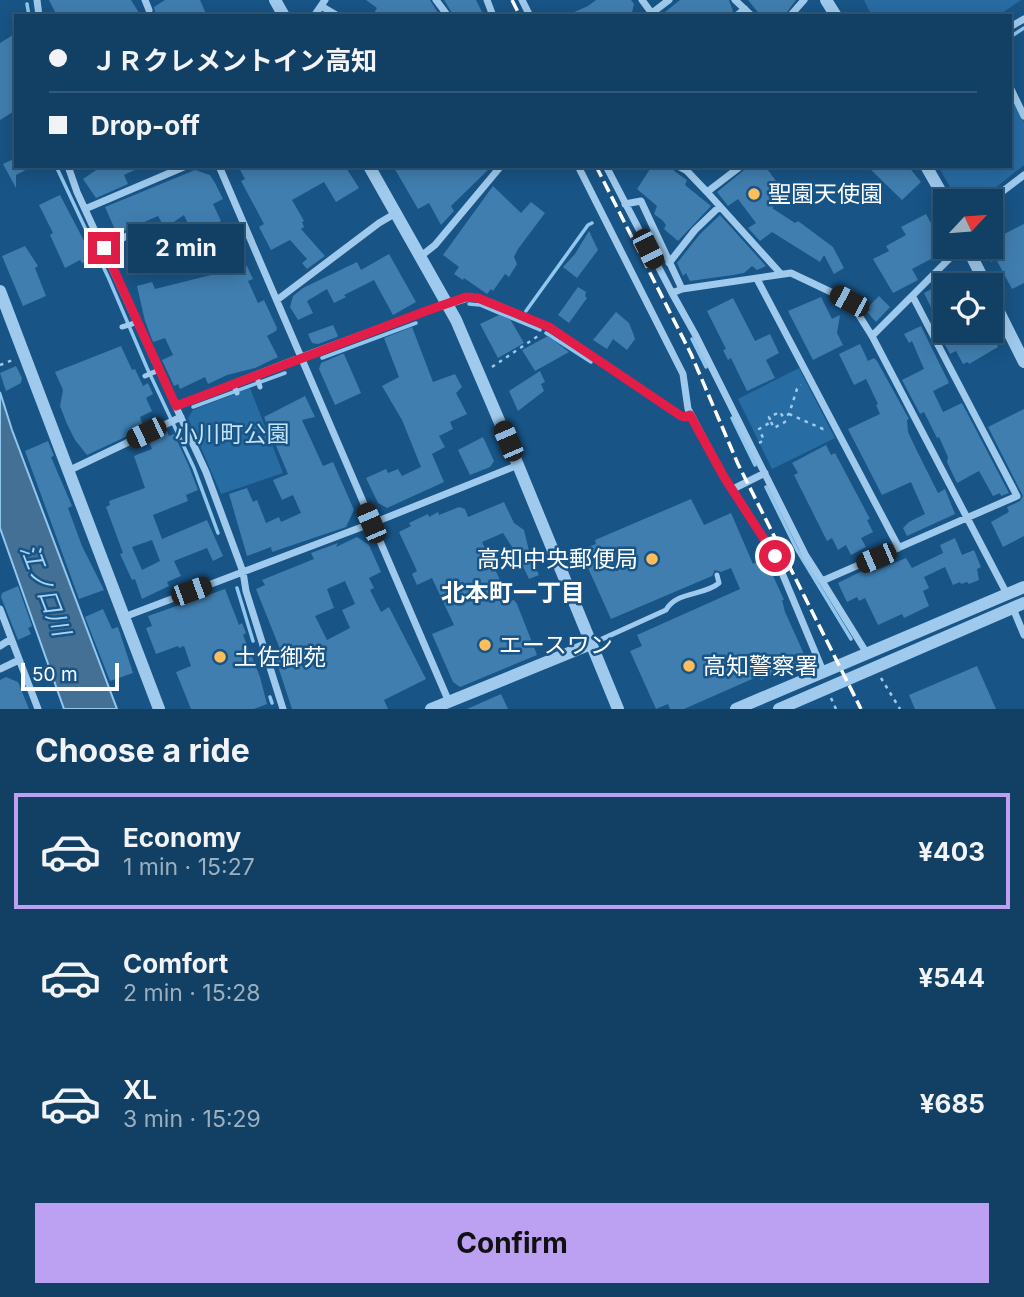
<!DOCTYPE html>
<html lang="en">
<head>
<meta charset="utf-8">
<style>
	body { margin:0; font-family:Inter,"Noto Sans JP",sans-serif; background:#1f4a6d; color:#f1f3f6; height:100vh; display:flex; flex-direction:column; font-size:26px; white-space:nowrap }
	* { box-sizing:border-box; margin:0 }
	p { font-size:23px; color:#9cafbf }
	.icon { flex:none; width:38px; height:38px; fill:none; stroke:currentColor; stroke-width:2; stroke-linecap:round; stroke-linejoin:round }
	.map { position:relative; height:709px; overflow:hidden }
	.drawer { display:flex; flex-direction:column; background:#123f64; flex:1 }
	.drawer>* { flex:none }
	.hud { position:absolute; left:14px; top:14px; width:998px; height:154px; border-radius:0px; box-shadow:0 4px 18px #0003,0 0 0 2px #315878; display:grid; align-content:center; height:154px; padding:0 35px; background:#123f64 }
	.needle { width:46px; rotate:64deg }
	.tools { position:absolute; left:933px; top:189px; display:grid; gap:14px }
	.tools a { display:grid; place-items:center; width:70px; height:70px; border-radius:0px; background:#123f64; box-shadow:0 4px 18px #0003,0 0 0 2px #315878; font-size:35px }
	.scale { position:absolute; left:21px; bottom:18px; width:98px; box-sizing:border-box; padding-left:7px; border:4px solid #fff; border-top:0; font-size:19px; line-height:24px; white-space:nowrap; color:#fff; -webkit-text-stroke:5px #185486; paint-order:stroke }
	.end { position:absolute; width:32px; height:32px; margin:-16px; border:9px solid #e11d48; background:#fff; box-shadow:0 0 0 4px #fff }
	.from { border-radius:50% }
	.bubble { position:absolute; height:49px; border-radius:0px; background:#123f64; box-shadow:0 4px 18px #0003,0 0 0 2px #315878; font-size:23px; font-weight:700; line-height:49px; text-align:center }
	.car { position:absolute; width:21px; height:42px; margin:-21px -10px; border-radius:9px; box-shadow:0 0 5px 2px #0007; background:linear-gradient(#222 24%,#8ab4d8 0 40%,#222 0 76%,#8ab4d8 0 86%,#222 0) }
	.hud b { display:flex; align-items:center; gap:24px; height:66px; font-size:26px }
	.hud b+b { border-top:2px solid #315878 }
	.hud i { width:18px; height:18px; background:#f1f3f6 }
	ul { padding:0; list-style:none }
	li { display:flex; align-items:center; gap:21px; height:116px; margin:0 14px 10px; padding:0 21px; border:4px solid transparent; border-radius:0px }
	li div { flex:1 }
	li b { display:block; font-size:26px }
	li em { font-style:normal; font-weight:700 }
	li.selected { border-color:#bca0f2 }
	li>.icon { width:63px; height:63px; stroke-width:1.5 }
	h2 { padding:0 35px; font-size:32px; line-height:84px }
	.button { display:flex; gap:14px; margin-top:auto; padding:14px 35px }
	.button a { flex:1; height:80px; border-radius:0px; background:#bca0f2; color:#111; font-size:28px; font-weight:700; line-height:80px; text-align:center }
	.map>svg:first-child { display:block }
</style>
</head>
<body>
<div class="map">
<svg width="1024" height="709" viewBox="0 0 1024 709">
	<rect width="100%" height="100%" fill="#185486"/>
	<path fill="#286ca4" d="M864,0h157l-23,16h-126z
		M1010,94l14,28v43l-45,36h-21l-20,-35h72z
		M799,368l36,70 -63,31 -34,-70z
		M250,388l33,85 -62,21 -33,-76 5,-8z"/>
	<path fill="#447095" stroke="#91c7ef" stroke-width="2" d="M0,392l12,38 105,279h-53l-64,-181z"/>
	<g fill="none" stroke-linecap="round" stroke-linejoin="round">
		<path stroke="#91c7ef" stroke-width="3.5" d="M27,4l2,12
			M1010,37l14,-9
			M56,166l53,113 38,89 47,100 24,65
			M469,304l11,1 60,25
			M526,311l62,-86 4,-2
			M546,333l45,29
			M692,339l14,28
			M322,358l94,-35
			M193,407l92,-34
			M732,418l23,47
			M766,487l31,63 54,89
			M237,588l16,53
			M270,697l2,6"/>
	</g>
	<path fill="#407eb0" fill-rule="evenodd" d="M49,0h82l10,16h-84z
		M165,0h35l7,16h-56l4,-4 -1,-5z
		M366,0h64l10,16h-68l5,-8z
		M444,0h32l8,16h-30z
		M596,0h35l3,4 -3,12h-66l23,-10z
		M680,0h49l4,11 -5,5h-68z
		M748,0h48l-12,16h-23z
		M16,33v77l-16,10v-77z
		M16,158v8h17l-17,9v13l-13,-24z
		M102,166h41l-19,9 4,9 -32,14 -13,-19z
		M238,166h107l14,22 -23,14 -12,-20 -32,18 12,21 -2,1 2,5 -3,2 24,27 -18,13 -5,-6 5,-4 -17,-19 -19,10 -12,-23 5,-3 -23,-43 4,-2z
		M393,166h99l-41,40 3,5 -13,14 -12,-22 -11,6z
		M652,166h20l2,5 13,9 -2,5 26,21 -33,35 -14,-12 2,-4 -4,-5 -8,-6 3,-8 -20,-17z
		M749,166h16l11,15 -6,6 10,15 -8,6 23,15 3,-2 35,26 11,21 -10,6 -10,-19 -4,7 -48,-30 -12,9 -12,-13 8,-5 -18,-24 -10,7 -11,-14z
		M867,166h41l13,16 -19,18z
		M195,170l15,5 5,8 8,16 -10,5 8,17 -4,2 12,24 10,-5 4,9 -3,2 1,3 -33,2 4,-2 -8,3 -20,-44 -19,13 -7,-12 -41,18 -12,-27z
		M493,186l28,27 10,-11 14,11 -27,36 -4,8 3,7 -8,13 -4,-3 -12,17 -2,-2 -4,5 -23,-16 -1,2 -9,-6 5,-7 -16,-12z
		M60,195l33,63 -11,5 -2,-3 -15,8 -15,-33 3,-2 -14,-28z
		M926,214l20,37 -34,18 6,11 -25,13 -20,-34 16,-8 -3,-5 20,-11 -5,-8z
		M720,215l46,51 -9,4 -5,-4 -8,7 -11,2 -43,6 -4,-8 -3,3 -6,-13 23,-29z
		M1024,224v59l-12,6 -16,-30 -5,3 -8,-15h7v-6z
		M589,231l9,19 -21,28 -14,-11 12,-13z
		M25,246l13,20 -3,2 11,28 -23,10 -21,-50z
		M389,254l27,48 -23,13 -19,-35 -30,15 2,2 -12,6 -7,-14 -20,12 6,12 -15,7 -8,-13 3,-11 10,-8 54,-26 4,8z
		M247,266l6,13 -5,2 10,22 6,-3 13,28 -1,3 -9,5 11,21 -23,11 -28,7 -19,9 -3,-7 -25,12 -2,-5 -4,2 -12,-26 11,-5 -8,-17 -12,4 -8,-21 -8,-35 15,-4 3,7z
		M939,285l3,6 3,-2v42h45l8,16 -29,17 -1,-2 -5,2 -7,-13 -6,3 -18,-33 4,-3 -12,-25z
		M578,287l8,5 -1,4 2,2 -18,25 -11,-8z
		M879,296l11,11 -14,15 -9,-10 3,-2 -2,-3z
		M821,297l11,22 8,-4 -3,18 6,12 -30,15 -25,-49z
		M733,298l22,43 15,-7 9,19 -13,7 9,18 -28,13 -16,-33 -3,2 -5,-10 3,-1 -19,-38z
		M616,312l13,11 4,10 2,6 -8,11 -14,-11 -6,10 -14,-9z
		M499,315l11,4 14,24 -26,15 -18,-34z
		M333,325l5,11 -1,1 -19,7 -6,-1 -4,-9z
		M921,326l28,57 -16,8 10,21 19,-9 47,90 -8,3 -1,-3 -7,3 -14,-25 -22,12 -10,-21 1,-5 -9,-20 -2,1 -13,-26 -4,2 -18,-34 22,-11 -12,-28 -3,2 -5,-9z
		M412,327l21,55 22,-8 7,13 -6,6 11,21 -17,8 3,7 -14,7 6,11 -13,7 12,28 -57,26 -9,-5 -12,-25 20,-9 2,4 10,-4 4,7 19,-9 -19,-47 -20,-34 17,-9 -15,-39z
		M548,336l21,16 -34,19 -13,-21z
		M860,344l8,17 6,-3 3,3 32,58 -2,1 1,12 9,19 21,42 7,-4 10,25 -48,22 -4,-8 6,-6 16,-8 -14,-32 -29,13 -34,-66 32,-15 -4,-9 2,-1 -12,-25 -12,6 -15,-31z
		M121,346l11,24 3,-1 8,17 5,-3 5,11 -7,4 6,13 -12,6 3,8 14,-3 -70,33 -12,-15 -8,-16 -7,-18 3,-16 -8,-18z
		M342,354h2l17,39 -26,12 -16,-36 2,-6z
		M16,366l6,12 -1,5 -15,8 -6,-18z
		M540,371l5,11 -4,2 3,7 -26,20 -9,-20z
		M305,396l10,21 -13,3 21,46 10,-4 21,48 -8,17 -74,25 -1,-5 -24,9 -18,-62 18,-6 6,14 4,-2 9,23 13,-6 2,5 20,-9 -8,-18 -11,5 -9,-20 15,-6 -24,-57z
		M1024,409v127l-21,11 -12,-25 18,-10 -2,-5 13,-6 3,-5 -35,-69z
		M167,431l2,5 5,-2 14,30 10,26 -12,5 2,6 -35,14 9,24 45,-19 16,36 -10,5 -6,-13 -33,13 7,15 -14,6 2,4 -27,13 -7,-20 -3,1 -12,-26 3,-1 -17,-46 4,-2 -1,-4 36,-13 -11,-32 18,-7 -4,-9zM152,540l8,21 -18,9 -10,-23z
		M483,437l11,24 -4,6 -20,8 -12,-25z
		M48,441l6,15 -3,1 21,49 -4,2 14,38 22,44 -25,9 -54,-148z
		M826,445l5,10 4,-2 35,66 -3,1 6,12 -12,6 5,9 -15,8 -5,-10 -8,5 -6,-12 -5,3 -33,-66 4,-2 -6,-10z
		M691,499l13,26 27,-12 22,51 12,-6 19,42h-2l3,12 19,42 -5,3 3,5 -41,18 -2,-4 -75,33h-14l-2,-5 -12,5 -26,-58 12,-5 -5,-11 103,-46 -9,-21 -10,4 -6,-2 -3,6 -101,43 -31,-69 16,-6 -1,-4z
		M504,502l10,21 10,7 6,25 9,20 -10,4 -11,-23 -15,-23 -21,9 28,59 4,-1 3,4 20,51 -77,32 -7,-5 -21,-48 22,-9 -22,-47 -15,7 -5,-11 5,-3 -18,-39 12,-6 -2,-3 19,-9 1,3 9,-5 1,3 20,-8 6,2 3,8z
		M357,537l12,8 12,27 -12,6 5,10 -4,2 11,22 8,-5 37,72 -42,21 4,9h-96l-19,-58 7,-2 -24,-60 9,-4 -3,-5 52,-21 -3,-6 27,-10 -2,4zM345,581l10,23 -13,6 8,18 -23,12 -12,-24 19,-8 -7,-19z
		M955,538l7,17 12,-5 7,17 -4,2 2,11 -10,4 -2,-2 -6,2 -1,-2 -7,3 -8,-18 -21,10 5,11 -6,3 6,15 -25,12 -2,-4 -24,11 -13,-27 -6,3 -2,-4 -10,5 -9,-19 32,-16 3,5 33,-14 6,10 31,-15 -3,-8z
		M18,586l14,40 -4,2 3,6 -13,6 -17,-43 1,-4z
		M225,589l14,36 3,-2 4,10 -3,2 17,42 7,27 -13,5h-63l-15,-37 15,-6 -7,-20 -5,2 -1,-2 -22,8 -10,-26 6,-2 -4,-10z
		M103,609l9,20 6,-2 15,46 -23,8 -25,-64z
		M977,666l19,43h-81l-6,-14z
		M6,677l12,5 11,27h-29v-29z
		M501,694l7,15h-41z"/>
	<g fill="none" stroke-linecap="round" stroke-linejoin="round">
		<path stroke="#9fcaed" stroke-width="2.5" stroke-dasharray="3.5 5" stroke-linecap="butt" d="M0,365l13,-5
			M492,367l49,-33
			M789,414l34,15 3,-1
			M771,422l3,6 11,-6 -2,-5
			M759,443l5,-3 -5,-11 12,-7 -2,-5 11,-5 3,5 6,-3 8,-25 4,-4
			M881,678l19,31
			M831,698l5,11"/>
		<path stroke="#9fcaed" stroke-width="5" d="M122,327l16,-5
			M256,374l4,13
			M145,376l14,-6
			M233,383l4,10
			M591,644l75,-34c11,-19 38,-14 53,-27l-2,-8"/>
		<path stroke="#9fcaed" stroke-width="7" d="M37,0l2,16
			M145,0l4,10
			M436,0l12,16
			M487,0l6,16
			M522,0l8,16
			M642,0l11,15
			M735,0l17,16
			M321,6l17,10
			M314,16l11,-16
			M648,16l21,-16
			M736,16l9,-7
			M790,16l14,-16
			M1010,27l14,-8
			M1010,87l14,29
			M68,166l9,26 129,280 37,100 3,19 37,118
			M219,166l230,536
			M578,166l105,208 5,35 36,68 51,79 48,115
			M606,166l66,127 24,43 110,220 16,25
			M678,166l9,5 20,21
			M741,166l-34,26 74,82
			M990,201l34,-26
			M625,204l16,-3 41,88
			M85,209l101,-43
			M104,248l40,-21 6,10
			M421,256l14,-11 66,-79
			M669,263l26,-33 24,-23
			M757,279l142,269
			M672,293l10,-4 109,-16 59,28 22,35 136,260
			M277,300l102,-77 17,-10
			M872,336l89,-89
			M176,406l136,-53 114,-42 46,-14 20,6 57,24 132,89 4,1 5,-2
			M70,470l111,-53
			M733,489l32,-16
			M1012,606l12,29
			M0,609l38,100
			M124,617l259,-98 135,-54
			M0,646l11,-7
			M866,652l-44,-71 195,-85 -104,-199
			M0,669l19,-9"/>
		<path stroke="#9fcaed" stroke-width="12" d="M275,0l9,16
			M826,0l10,16
			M369,166l87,154 62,145 100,244
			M926,166l20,35
			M967,247l19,38
			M0,291l159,418
			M990,294l34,68
			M431,709l160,-65
			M736,709l288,-122
			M779,709l245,-106"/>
		<path stroke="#fff" stroke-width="3.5" stroke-dasharray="12 5" stroke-linecap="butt" d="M512,0l8,16
			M596,166l95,188 47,110 123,245"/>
	</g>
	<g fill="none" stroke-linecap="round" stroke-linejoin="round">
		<path stroke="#e11d48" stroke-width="9" d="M104,248l72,158 250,-95 40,-14 12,1 71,29 132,89 4,1 5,-2 34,62 51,79"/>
	</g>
	<g fill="#ffbe5a" stroke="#185486" stroke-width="2.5">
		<circle cx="754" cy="194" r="7"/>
		<circle cx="652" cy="559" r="7"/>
		<circle cx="485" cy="645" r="7"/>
		<circle cx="220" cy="657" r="7"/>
		<circle cx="689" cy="666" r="7"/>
	</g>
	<g text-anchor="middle" stroke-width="5" stroke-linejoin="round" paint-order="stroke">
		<g font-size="23" fill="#fff" stroke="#185486" text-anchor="start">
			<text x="768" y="202">聖園天使園</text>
			<text x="638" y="567" text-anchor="end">高知中央郵便局</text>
			<text x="499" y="653">エースワン</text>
			<text x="234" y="665">土佐御苑</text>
			<text x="703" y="674">高知警察署</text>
		</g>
		<g font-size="23" fill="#c4e2f9" stroke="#185486">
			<text x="232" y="442">小川町公園</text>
		</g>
		<g font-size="24" font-style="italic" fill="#aad4f4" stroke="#185486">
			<text transform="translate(45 590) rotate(69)" y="8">江ノ口川</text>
		</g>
		<g font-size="24" font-weight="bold" fill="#fff" stroke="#185486">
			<text x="513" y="601">北本町一丁目</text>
		</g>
	</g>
</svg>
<div class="tools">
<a><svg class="needle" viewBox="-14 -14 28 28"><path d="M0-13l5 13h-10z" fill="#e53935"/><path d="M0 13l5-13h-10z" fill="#9cafbf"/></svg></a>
<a><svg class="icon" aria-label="locate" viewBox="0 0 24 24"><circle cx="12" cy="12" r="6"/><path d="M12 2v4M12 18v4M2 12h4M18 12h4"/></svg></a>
</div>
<div class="scale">50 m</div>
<i class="end from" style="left:775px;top:556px"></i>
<i class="end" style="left:104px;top:248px"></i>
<div class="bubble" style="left:128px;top:224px;width:116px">2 min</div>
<i class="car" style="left:648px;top:249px;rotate:153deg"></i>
<i class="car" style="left:849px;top:301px;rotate:298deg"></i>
<i class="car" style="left:146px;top:433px;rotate:244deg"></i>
<i class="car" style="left:508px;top:441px;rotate:337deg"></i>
<i class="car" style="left:371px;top:523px;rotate:337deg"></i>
<i class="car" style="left:876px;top:558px;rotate:247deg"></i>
<i class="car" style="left:191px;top:591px;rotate:70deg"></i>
<div class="hud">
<b><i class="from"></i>ＪＲクレメントイン高知</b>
<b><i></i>Drop-off</b>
</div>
</div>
<section class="drawer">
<h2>Choose a ride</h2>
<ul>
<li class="selected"><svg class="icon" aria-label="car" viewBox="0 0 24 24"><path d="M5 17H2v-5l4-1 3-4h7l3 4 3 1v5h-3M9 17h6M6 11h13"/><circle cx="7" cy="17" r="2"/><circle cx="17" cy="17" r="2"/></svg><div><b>Economy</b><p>1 min · 15:27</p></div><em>¥403</em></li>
<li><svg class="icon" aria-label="car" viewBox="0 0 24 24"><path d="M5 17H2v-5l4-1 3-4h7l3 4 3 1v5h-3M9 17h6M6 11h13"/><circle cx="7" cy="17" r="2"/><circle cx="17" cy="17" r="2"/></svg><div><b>Comfort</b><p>2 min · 15:28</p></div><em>¥544</em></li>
<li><svg class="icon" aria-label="car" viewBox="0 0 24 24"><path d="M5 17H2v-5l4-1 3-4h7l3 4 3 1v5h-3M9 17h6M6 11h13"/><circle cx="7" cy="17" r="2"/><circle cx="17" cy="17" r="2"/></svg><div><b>XL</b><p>3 min · 15:29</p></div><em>¥685</em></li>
</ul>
<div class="button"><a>Confirm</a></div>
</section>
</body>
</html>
